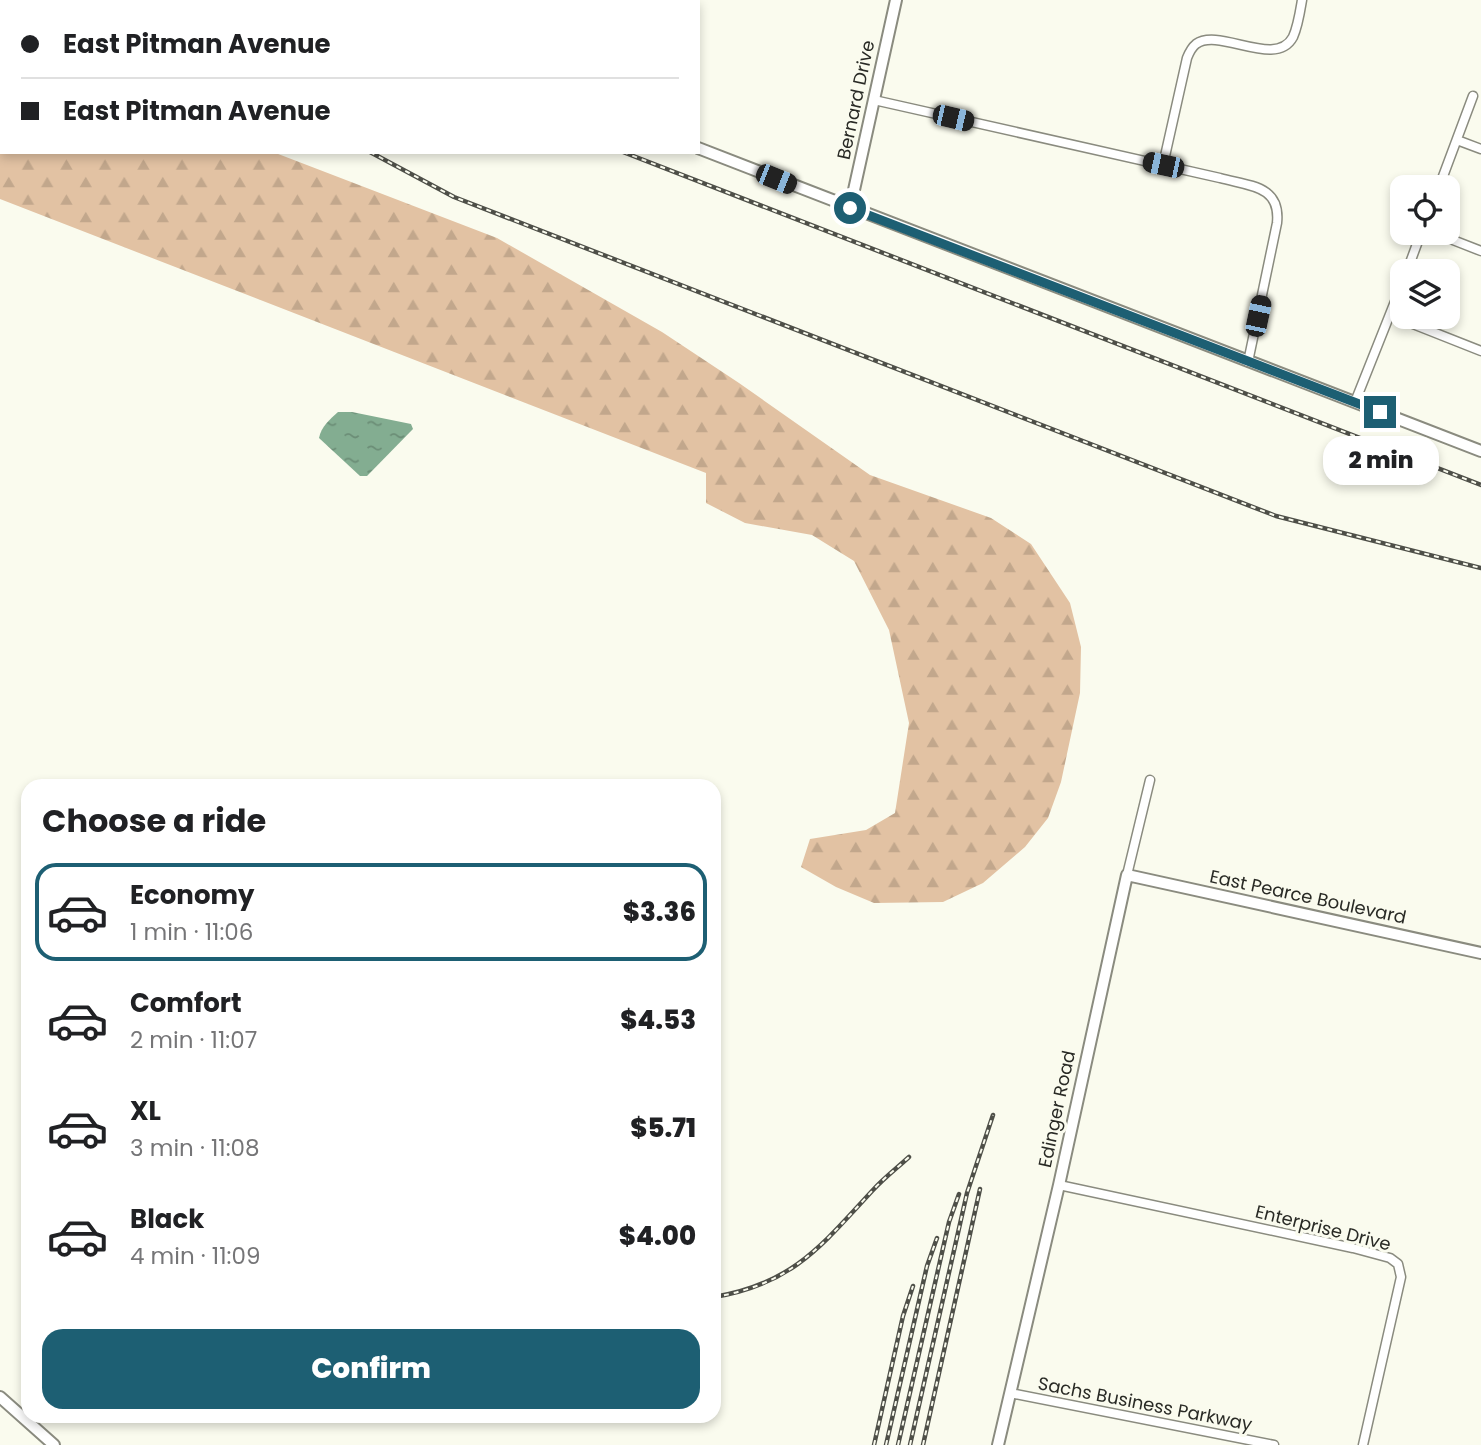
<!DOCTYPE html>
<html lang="en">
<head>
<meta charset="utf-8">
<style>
	body { margin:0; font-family:Poppins,sans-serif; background:#f2f2f2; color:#202124; height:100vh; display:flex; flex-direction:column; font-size:26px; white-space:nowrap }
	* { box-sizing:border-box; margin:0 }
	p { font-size:23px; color:#757577 }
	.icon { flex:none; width:38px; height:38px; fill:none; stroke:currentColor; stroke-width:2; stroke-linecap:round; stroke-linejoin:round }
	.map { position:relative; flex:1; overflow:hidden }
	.details { position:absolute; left:21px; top:779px; width:700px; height:644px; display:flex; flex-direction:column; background:#fff; border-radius:21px; box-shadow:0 4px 10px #0003 }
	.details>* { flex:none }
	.top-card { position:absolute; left:0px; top:0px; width:700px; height:154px; box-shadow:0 4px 10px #0003; display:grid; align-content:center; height:154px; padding:0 21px; background:#fff }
	.tools { position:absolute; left:1390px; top:175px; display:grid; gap:14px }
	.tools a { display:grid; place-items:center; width:70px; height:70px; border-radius:14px; background:#fff; box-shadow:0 4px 10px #0003; font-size:35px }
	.end { position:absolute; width:32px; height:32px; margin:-16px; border:9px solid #1d5f73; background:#fff; box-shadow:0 0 0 4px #fff }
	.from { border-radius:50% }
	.bubble { position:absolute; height:49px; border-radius:21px; background:#fff; box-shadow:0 4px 10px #0003; font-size:23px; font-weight:800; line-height:49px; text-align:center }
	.car { position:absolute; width:21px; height:42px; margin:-21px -10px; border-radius:9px; box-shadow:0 0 5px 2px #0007; background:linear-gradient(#222 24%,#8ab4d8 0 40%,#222 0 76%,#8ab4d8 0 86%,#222 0) }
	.top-card b { display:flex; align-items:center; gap:24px; height:66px; font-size:26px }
	.top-card b+b { border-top:2px solid #e0e0e0 }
	.top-card i { width:18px; height:18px; background:#202124 }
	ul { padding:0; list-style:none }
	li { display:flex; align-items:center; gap:21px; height:98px; margin:0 14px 10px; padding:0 7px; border:4px solid transparent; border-radius:21px }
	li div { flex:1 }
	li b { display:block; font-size:26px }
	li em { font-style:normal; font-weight:800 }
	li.selected { border-color:#1d5f73 }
	li>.icon { width:63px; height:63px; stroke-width:1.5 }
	h2 { padding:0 21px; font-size:32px; line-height:84px }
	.cta { display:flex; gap:14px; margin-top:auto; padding:14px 21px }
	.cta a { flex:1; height:80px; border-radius:21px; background:#1d5f73; color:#fff; font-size:28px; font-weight:800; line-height:80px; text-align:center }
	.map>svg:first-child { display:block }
</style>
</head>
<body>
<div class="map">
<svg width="1481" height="1445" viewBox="0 0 1481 1445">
	<defs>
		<pattern id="forest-firs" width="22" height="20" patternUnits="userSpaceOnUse" patternTransform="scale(1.75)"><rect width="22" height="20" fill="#e2c2a3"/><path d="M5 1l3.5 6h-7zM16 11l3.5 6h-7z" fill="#c2a78c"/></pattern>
		<pattern id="water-ripples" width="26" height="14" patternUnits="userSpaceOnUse" patternTransform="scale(1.75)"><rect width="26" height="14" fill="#83ad91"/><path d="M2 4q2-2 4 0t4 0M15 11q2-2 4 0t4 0" fill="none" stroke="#6b8d76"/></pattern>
	</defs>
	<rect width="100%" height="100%" fill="#fafbee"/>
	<path fill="url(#forest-firs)" d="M0,62h2v90h271l224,86 165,94 77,51 131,92 121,43 40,26 39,59 11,44 -1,46 -19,89 -13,36 -23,29 -42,36 -40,19 -69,1 -38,-16 -35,-20 9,-28 56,-9 29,-17 14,-90 -20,-93 -35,-69 -42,-26 -67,-12 -39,-20v-30l-706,-274z"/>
	<path fill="url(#water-ripples)" d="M338,412h14l59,12 2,5 -46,47h-7l-41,-38c2,-11 11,-19 19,-26z"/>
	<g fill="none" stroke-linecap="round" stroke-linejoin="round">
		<path stroke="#83ad91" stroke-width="2" d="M555,0l4,2"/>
		<g stroke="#8a8b7f" stroke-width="11">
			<path id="street" d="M874,100l346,78c29,8 61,7 57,45l-29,139
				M1457,140l24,9
				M1163,165l24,-107c2,-5 4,-10 9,-14 23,-17 80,25 97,-7 5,-11 7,-25 9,-37
				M1439,187l34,-91
				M1435,233l46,18
				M1407,271l14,-38
				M1390,315l91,36
				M1355,402l47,-118
				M1127,875l23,-95
				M1059,1185l294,63 37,10 8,6 3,13 -38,168
				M1010,1393l264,52"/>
		</g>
		<g stroke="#8a8b7f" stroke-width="14">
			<path id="secondary" d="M316,0l5,2
				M698,148l783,303
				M850,208l46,-208
				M0,1397l54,48
				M998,1445l61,-260 68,-310 354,78"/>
		</g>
		<use href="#street" stroke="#fff" stroke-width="8"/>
		<use href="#secondary" stroke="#fff" stroke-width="10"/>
		<g stroke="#4e4f48" stroke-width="4.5">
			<path id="rail" d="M19,0l5,2
				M230,0l4,2
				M370,152l84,45 822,319 205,52
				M623,152l858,333
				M714,1297c79,-13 108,-52 159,-107 11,-12 24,-22 36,-33
				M874,1445l29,-129 10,-30
				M886,1445l41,-179 10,-28
				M898,1445l51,-223 10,-28
				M910,1445l57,-252 26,-78
				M923,1445l57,-256"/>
		</g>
		<use href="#rail" stroke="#fafbee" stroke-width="2" stroke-dasharray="5" stroke-linecap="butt"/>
	</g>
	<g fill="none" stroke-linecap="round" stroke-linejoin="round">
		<path stroke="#1d5f73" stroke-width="9" d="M850,208l530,204"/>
	</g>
	<g text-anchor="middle" stroke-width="6" stroke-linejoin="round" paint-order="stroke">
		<g font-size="18" fill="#292a25" stroke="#fafbee">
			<text transform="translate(856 100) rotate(-78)" y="6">Bernard Drive</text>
			<text transform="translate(1308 897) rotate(12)" y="6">East Pearce Boulevard</text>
			<text transform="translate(1057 1109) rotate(-78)" y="6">Edinger Road</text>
			<text transform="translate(1323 1228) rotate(14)" y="6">Enterprise Drive</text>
			<text transform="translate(1145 1404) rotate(11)" y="6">Sachs Business Parkway</text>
		</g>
	</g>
</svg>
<div class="tools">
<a><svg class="icon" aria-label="locate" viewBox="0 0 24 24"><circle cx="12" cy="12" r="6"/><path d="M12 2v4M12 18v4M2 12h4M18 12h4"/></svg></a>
<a><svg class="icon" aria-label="layers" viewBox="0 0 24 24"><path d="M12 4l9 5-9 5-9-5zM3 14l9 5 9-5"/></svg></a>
</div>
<i class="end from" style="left:850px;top:208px"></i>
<i class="end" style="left:1380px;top:412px"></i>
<div class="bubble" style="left:1323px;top:436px;width:116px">2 min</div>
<i class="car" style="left:953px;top:118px;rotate:103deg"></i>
<i class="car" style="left:1163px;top:165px;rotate:282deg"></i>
<i class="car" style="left:776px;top:179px;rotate:112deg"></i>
<i class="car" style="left:1258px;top:316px;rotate:12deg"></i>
<div class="top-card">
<b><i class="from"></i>East Pitman Avenue</b>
<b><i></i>East Pitman Avenue</b>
</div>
<section class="details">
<h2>Choose a ride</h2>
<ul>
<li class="selected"><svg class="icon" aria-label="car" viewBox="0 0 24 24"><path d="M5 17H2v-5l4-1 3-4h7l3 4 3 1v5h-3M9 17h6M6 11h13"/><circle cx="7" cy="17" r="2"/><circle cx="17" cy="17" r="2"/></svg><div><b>Economy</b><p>1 min · 11:06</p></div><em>$3.36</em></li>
<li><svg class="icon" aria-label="car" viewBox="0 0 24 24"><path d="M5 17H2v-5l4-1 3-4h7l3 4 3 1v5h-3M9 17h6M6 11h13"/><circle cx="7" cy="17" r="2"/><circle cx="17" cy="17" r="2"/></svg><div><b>Comfort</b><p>2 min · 11:07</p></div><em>$4.53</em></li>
<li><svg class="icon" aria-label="car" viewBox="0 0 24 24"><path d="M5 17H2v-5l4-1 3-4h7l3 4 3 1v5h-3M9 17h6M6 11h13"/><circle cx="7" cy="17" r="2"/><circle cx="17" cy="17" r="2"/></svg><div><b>XL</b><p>3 min · 11:08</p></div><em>$5.71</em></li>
<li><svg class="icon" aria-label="car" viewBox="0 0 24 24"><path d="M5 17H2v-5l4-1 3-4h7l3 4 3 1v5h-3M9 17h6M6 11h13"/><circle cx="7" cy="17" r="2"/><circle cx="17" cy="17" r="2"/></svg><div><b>Black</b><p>4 min · 11:09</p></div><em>$4.00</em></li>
</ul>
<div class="cta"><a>Confirm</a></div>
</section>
</div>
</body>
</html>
